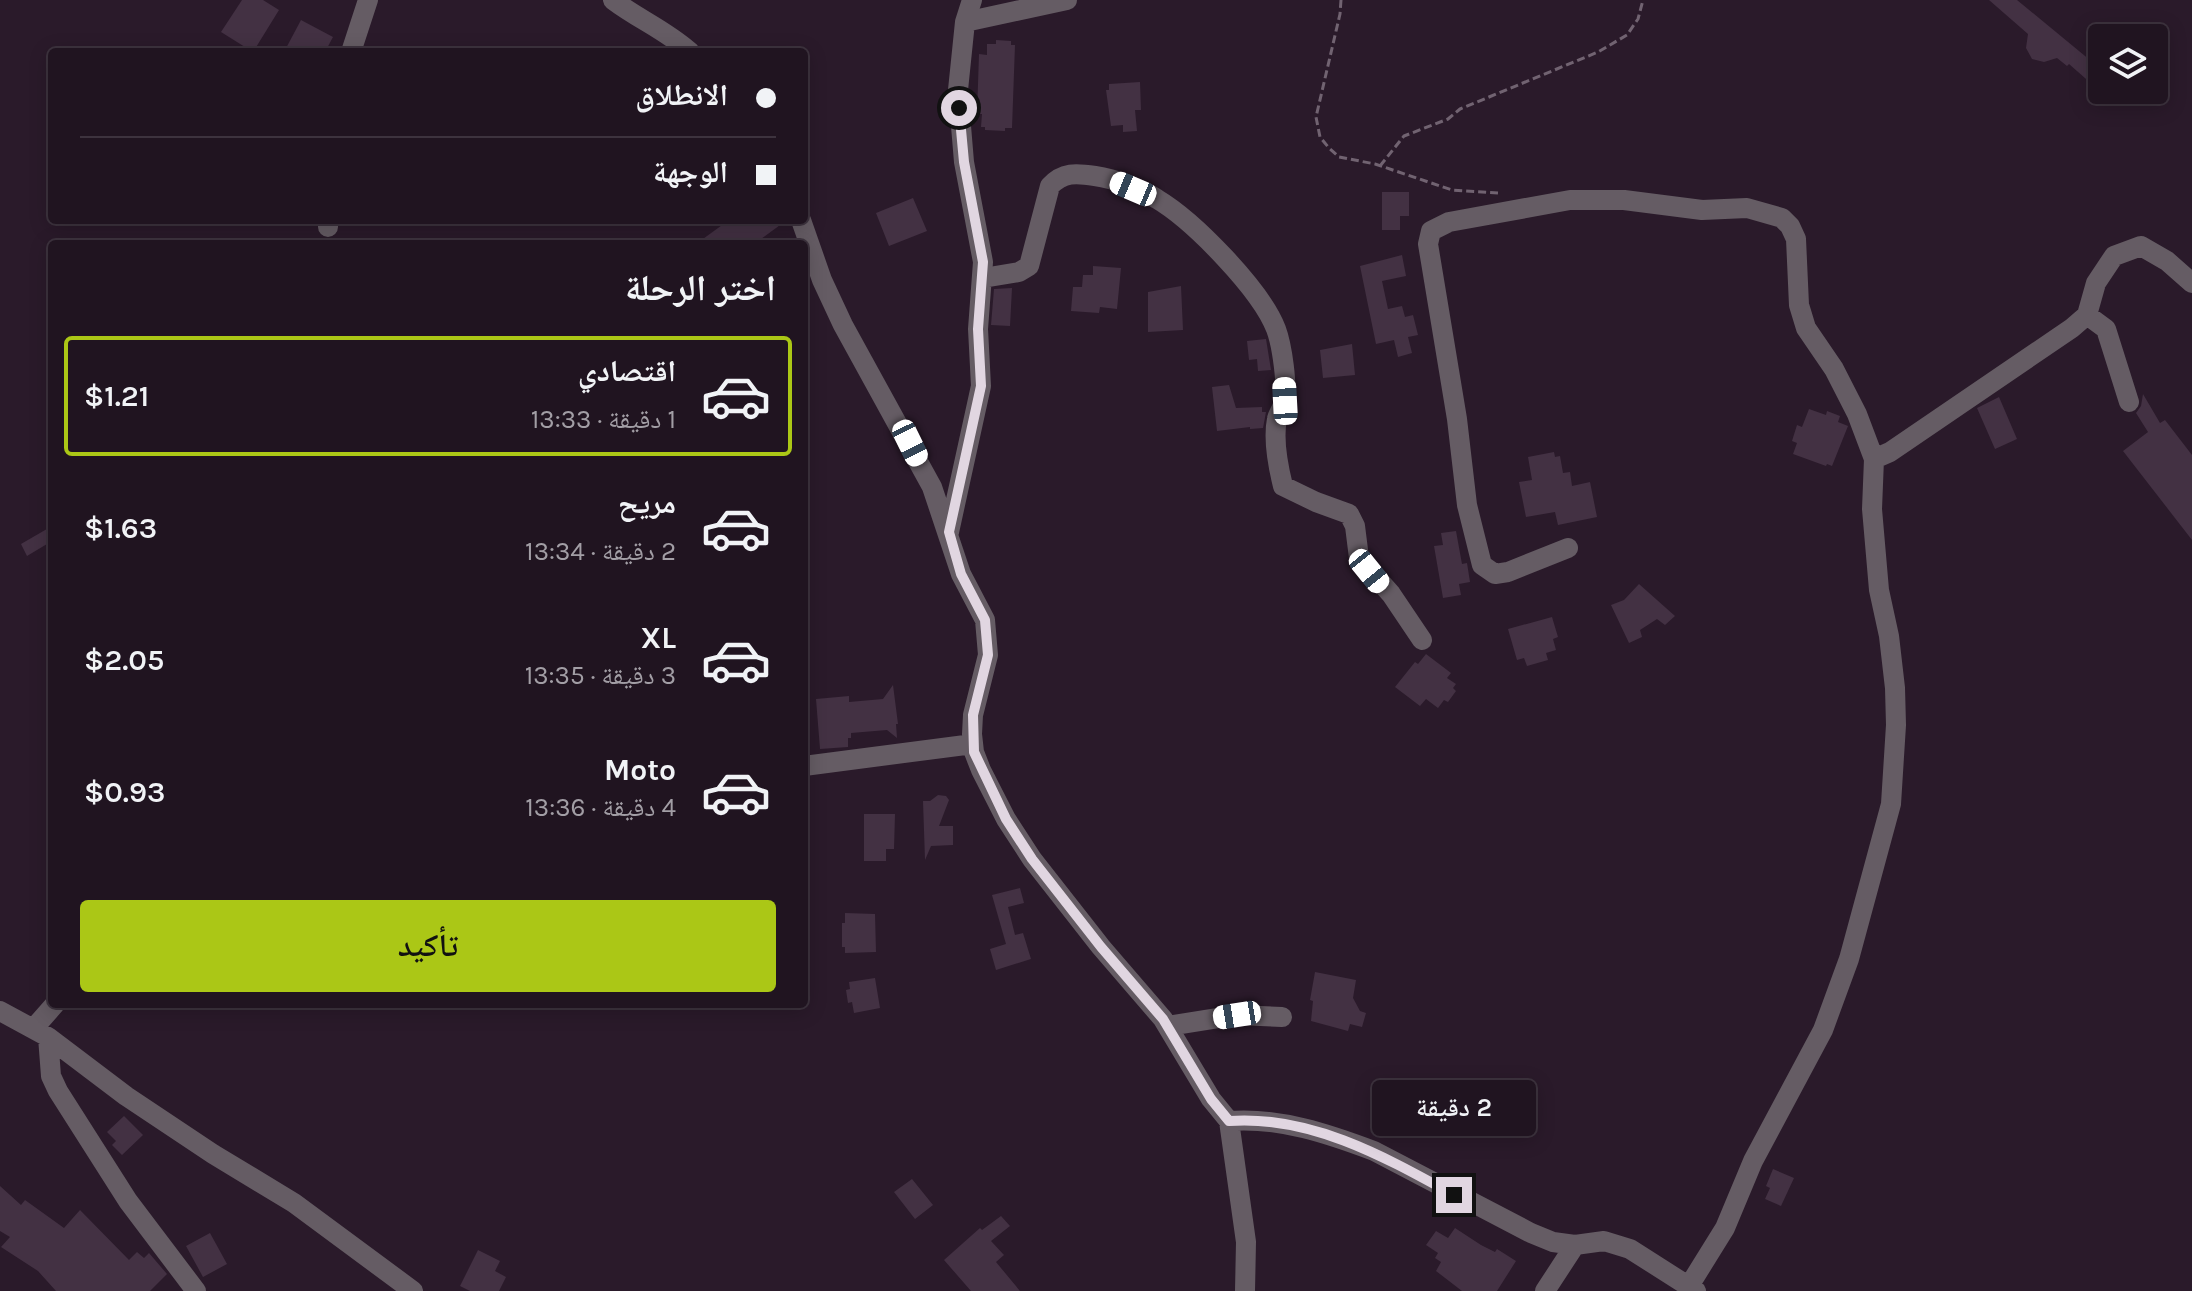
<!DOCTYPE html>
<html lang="ar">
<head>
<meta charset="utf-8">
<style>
	body { margin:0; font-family:Karla,"Noto Naskh Arabic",sans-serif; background:#281d29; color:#f1f3f6; direction:rtl; height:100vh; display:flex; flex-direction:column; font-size:30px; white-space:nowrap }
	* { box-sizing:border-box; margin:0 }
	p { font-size:26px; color:#a29ea5 }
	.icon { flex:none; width:44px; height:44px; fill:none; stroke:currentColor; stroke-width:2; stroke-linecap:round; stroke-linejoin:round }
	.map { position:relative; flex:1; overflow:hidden; direction:ltr }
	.panel { position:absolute; left:48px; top:240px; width:760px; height:768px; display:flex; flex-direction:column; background:#201420; border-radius:8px; box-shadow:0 4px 20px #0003,0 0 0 2px #3d333e; direction:rtl }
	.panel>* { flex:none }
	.hud { position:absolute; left:48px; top:48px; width:760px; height:176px; border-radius:8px; box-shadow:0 4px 20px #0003,0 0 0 2px #3d333e; direction:rtl; display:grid; align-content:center; height:176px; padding:0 32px; background:#201420 }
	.buttons { position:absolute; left:2088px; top:24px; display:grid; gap:16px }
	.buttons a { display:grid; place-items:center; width:80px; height:80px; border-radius:8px; background:#201420; box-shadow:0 4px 20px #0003,0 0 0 2px #3d333e; font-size:40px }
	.end { position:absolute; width:36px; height:36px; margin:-18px; border:10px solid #e1d6e1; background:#111; box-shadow:0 0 0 4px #111 }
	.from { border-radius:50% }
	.bubble { position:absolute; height:56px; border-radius:8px; background:#201420; box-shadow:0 4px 20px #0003,0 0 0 2px #3d333e; font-size:26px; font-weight:600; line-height:56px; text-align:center; direction:rtl }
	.car { position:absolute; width:24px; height:48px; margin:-24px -12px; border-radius:10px; box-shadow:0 0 6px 2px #0007; background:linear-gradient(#fff 24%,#345 0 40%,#fff 0 76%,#345 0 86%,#fff 0) }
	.hud b { display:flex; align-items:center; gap:28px; height:76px; font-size:30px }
	.hud b+b { border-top:2px solid #3d333e }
	.hud i { width:20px; height:20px; background:#f1f3f6 }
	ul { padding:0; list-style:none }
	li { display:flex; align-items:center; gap:24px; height:120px; margin:0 16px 12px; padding:0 16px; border:4px solid transparent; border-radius:8px }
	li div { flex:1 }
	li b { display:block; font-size:30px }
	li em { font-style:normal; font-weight:600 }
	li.selected { border-color:#abc716 }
	li>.icon { width:72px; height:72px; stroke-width:1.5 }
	h2 { padding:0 32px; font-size:36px; line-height:96px }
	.cta { display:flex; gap:16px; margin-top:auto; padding:16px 32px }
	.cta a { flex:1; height:92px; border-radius:8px; background:#abc716; color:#111; font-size:32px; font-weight:600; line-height:92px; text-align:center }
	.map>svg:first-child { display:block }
</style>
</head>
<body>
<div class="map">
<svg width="2192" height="1291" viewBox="0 0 2192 1291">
	<rect width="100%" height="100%" fill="#2a1a2a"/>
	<path fill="#433143" d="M242,0h21l16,10 -26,42 -32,-20z
		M1989,0h28l85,70v23l-33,-29 -2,2 -10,-8 -13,4 -12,-3 -6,-11 2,-14z
		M301,20l32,17 -8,15h-41z
		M996,40l15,1v4h4l-3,83h-7v3l-20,-1v-3h-4l1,-13h-5l2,-60 8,1v-11h9z
		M1140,82l1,28h-6l2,21 -14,1v-7l-12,1 -5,-36h3v-6z
		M1382,192h27v24h-9v14h-18z
		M913,198l14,33 -38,15 -13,-33z
		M729,220h58l-33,24h-58z
		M1402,255l4,21 -24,5 6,28 14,-3 3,11 8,-2 5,20 -10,2 4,16 -14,4 -4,-17 -18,4 -16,-78z
		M1093,266l28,2 -4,41 -17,-2 -1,6 -28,-2 2,-24h9l1,-12h10z
		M1181,286l2,44 -35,2v-40z
		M1012,288l-2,38 -19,-1 3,-36z
		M1266,339l5,31 -13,1 -1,-12 -8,1 -2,-19z
		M1352,344l3,31 -32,3 -3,-28z
		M1229,385l7,23 26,-1v5h4l-3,16 -13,1v-2l-33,4 -5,-44z
		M2143,394l17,29 5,-3 27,35v85l-69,-89 25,-19 -12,-19 5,-7z
		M1999,397l18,42 -22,10 -18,-41z
		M1809,409l17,6 1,-4 13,5 -2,6 10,4 -16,40 -5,-2 -1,2 -33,-12 4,-11 -5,-2 5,-16 5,2z
		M1554,452l1,5 5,-1 3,17 7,-1 2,14 18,-4 7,35 -39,8 -3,-13 -29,5 -7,-35 13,-2 -4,-23z
		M52,526v15l-25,15 -6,-12z
		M1456,531l6,33 5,-1 3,19 -11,2 2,11 -18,3 -9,-52 9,-1 -2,-12z
		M1639,584l36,32 -10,9 -8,-6 -17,11 2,7 -13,6 -18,-38 13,-5z
		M1552,617l6,20 -5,2 3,11 -10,3 2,7 -21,6 -3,-8 -7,2 -9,-31z
		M1426,654l25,19 -4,5 9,6 -3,4 3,3 -8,11 -4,-2 -6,8 -12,-9 -6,7 -25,-19 20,-25 3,2z
		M893,685l5,39h-2l1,14 -10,-8 -36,3v5h-3v9l-28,2 -4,-50 33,-3v6l34,-3z
		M938,795l8,1 3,4 -10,26h14v19l-22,1 -6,14 -2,-59h7z
		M864,814h31l-1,35h-8v12h-22z
		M1020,888l4,15 -16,4 7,28 8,-2 8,26 -35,11 -6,-21 16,-5 -14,-49z
		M845,913l30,1 1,38 -31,1v-6h-3v-24h3z
		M1315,972l41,8 -3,18 7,13 6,2 -4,14 -12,-3 -2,7 -37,-10 2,-20 -3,-1z
		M875,978l5,30 -26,5 -2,-11 -4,1 -2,-13 4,-1 -1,-7z
		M124,1116l19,19 -21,20 -10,-10 4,-4 -9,-9z
		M1773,1169l21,9 -13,28 -16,-7 5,-11 -4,-2z
		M912,1179l21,26 -18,14 -21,-27z
		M0,1186l21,19 4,-5 39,28 16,-18 49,50 8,-8 7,6 5,-5 18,21 -17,17h-94l-18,-20 -37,-24 9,-10 -10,-6z
		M1001,1216l9,10 -19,15 13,14 -8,7 24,29h-49l-27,-31 36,-32 2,2z
		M1455,1228l26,17 14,7 2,-3 19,12 -19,30h-35l-26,-20 5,-9 -6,-4 3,-5 -12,-8 10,-14 12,7z
		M210,1233l17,31 -24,13 -17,-31z
		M478,1250l22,11 -5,10 11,6 -7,14h-29l-10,-5z"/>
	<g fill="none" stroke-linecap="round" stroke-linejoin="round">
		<path stroke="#716371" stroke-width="3" stroke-dasharray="8 4" stroke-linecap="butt" d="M1341,0l-1,14 -24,103 4,20 9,11 10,9 36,7 77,26 46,3
			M1380,166l24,-30 44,-17 12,-10 138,-57 29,-17 11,-16 5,-19"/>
		<path stroke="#655c64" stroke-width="20" d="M613,0c25,19 54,31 77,52
			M965,22l102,-22
			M351,52l17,-52
			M801,220l21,60 21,45 89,162 29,87 24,46 3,35 -15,60 -1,19 2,18 7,18 25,49 26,40 69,88 62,72 48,80 18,22 17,121 -1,49
			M328,227v-7
			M983,278l36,-6 10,-6 21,-80c13,-14 26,-13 45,-10 20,3 45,12 62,23 37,22 104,91 119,130 6,16 12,57 8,73 -1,6 -6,11 -7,17 -4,20 1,47 6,67l33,16 33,12 6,12 4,32 32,36 31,46
			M2087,315l19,14 23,73
			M1874,459l16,-7 182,-124 15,-13 9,-32 18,-27 27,-10 26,15 25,22
			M949,532l32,-146 -3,-57 5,-67 -19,-100 -6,-72 7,-68 7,-22
			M1568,548l-60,24 -13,2 -13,-9 -15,-60 -10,-86 -29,-175 3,-13 18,-9 121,-22h54l78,10 45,-2 35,10 8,8 6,13 3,66 7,23 28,41 23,45 17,45 -2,50 7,81 10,46 6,52 1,37 -5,79 -42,155 -26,71 -70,131 -28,67 -36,58
			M804,766l169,-22
			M0,1011l48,26 78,59 87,58 81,49 119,88
			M1168,1026l69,-11 45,2
			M34,1028l21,-24
			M48,1037l3,39 7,15 70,110 68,90
			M1229,1121c50,-4 100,13 145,30l157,82 22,9 22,3
			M1545,1291l30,-46 29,-4 26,8 66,42"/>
	</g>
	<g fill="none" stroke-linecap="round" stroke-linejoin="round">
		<path stroke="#e1d6e1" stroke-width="10" d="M959,108l5,54 19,100 -5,67 3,57 -32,146 12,42 24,46 3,35 -15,60 1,37 32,67 26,40 69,88 62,72 48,80 18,22c82,-6 156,36 225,74"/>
	</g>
</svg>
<div class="buttons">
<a><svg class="icon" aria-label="layers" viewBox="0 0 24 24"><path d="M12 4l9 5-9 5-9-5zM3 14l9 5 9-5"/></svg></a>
</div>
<i class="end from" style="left:959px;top:108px"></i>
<i class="end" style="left:1454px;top:1195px"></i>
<div class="bubble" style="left:1372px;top:1080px;width:164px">2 دقيقة</div>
<i class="car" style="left:1133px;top:189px;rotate:293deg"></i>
<i class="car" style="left:1285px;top:401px;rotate:357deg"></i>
<i class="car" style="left:910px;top:443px;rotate:154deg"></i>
<i class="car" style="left:1369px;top:571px;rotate:141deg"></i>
<i class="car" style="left:1237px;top:1015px;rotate:261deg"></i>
<div class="hud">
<b><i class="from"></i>الانطلاق</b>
<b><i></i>الوجهة</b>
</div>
<section class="panel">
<h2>اختر الرحلة</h2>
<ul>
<li class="selected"><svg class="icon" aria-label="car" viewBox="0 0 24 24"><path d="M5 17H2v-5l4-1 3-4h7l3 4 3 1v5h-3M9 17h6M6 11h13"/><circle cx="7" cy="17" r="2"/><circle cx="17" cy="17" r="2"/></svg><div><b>اقتصادي</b><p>1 دقيقة · 13:33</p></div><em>$1.21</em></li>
<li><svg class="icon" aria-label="car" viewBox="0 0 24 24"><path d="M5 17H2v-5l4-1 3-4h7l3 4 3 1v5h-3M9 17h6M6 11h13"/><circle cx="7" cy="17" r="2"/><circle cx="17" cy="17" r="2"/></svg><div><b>مريح</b><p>2 دقيقة · 13:34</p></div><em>$1.63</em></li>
<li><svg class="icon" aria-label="car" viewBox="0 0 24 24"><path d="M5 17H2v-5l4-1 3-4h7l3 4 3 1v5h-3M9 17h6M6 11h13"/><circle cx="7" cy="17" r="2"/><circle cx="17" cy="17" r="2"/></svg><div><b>XL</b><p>3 دقيقة · 13:35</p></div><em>$2.05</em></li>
<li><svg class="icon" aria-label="car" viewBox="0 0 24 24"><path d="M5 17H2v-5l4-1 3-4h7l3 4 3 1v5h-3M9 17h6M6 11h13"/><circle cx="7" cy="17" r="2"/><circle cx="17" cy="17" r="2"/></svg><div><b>Moto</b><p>4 دقيقة · 13:36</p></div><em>$0.93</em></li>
</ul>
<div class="cta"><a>تأكيد</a></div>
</section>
</div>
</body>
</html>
